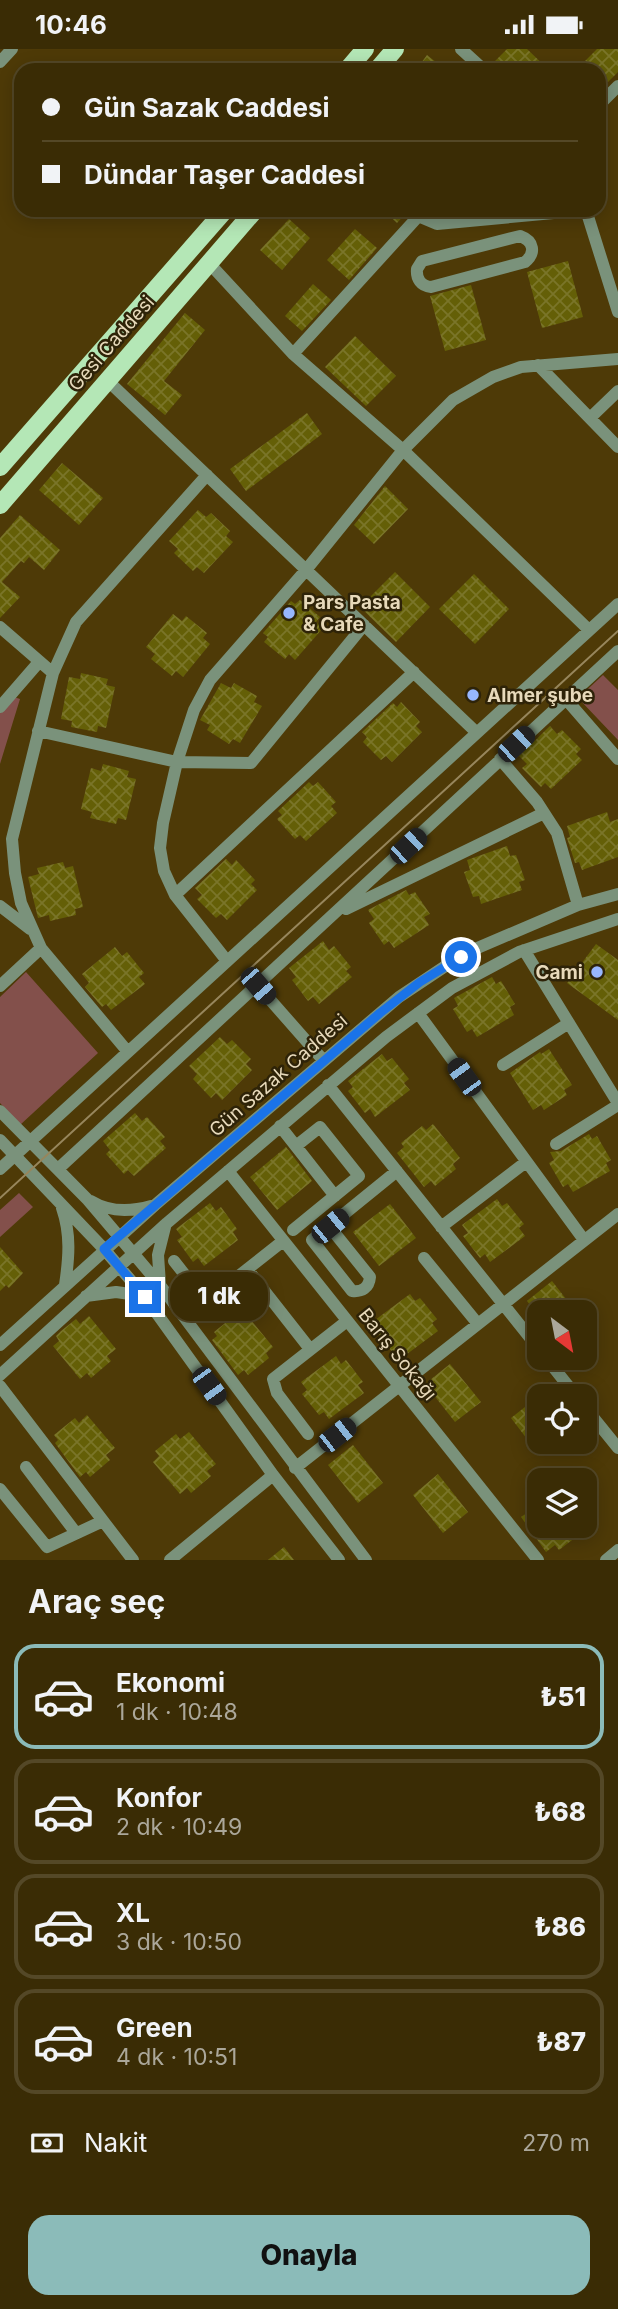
<!DOCTYPE html>
<html lang="tr">
<head>
<meta charset="utf-8">
<style>
	body { margin:0; font-family:Inter,sans-serif; background:#41340f; color:#f1f3f6; height:100vh; display:flex; flex-direction:column; font-size:26px; white-space:nowrap }
	* { box-sizing:border-box; margin:0 }
	p { font-size:23px; color:#aba79a }
	.icon { flex:none; width:38px; height:38px; fill:none; stroke:currentColor; stroke-width:2; stroke-linecap:round; stroke-linejoin:round }
	.map { position:relative; height:1511px; overflow:hidden }
	.side { display:flex; flex-direction:column; background:#3a2c05; flex:1 }
	.side>* { flex:none }
	.top-card { position:absolute; left:14px; top:14px; width:592px; height:154px; border-radius:21px; box-shadow:0 4px 18px #0003,0 0 0 2px #544827; display:grid; align-content:center; height:154px; padding:0 28px; background:#3a2c05 }
	.needle { width:46px; rotate:148deg }
	.controls { position:absolute; left:527px; top:1251px; display:grid; gap:14px }
	.controls a { display:grid; place-items:center; width:70px; height:70px; border-radius:14px; background:#3a2c05; box-shadow:0 4px 18px #0003,0 0 0 2px #544827; font-size:35px }
	.end { position:absolute; width:32px; height:32px; margin:-16px; border:9px solid #1a73e8; background:#fff; box-shadow:0 0 0 4px #fff }
	.from { border-radius:50% }
	.bubble { position:absolute; height:49px; border-radius:21px; background:#3a2c05; box-shadow:0 4px 18px #0003,0 0 0 2px #544827; font-size:23px; font-weight:800; line-height:49px; text-align:center }
	.car { position:absolute; width:21px; height:42px; margin:-21px -10px; border-radius:9px; box-shadow:0 0 5px 2px #0007; background:linear-gradient(#222 24%,#8ab4d8 0 40%,#222 0 76%,#8ab4d8 0 86%,#222 0) }
	.top-card b { display:flex; align-items:center; gap:24px; height:66px; font-size:26px }
	.top-card b+b { border-top:2px solid #544827 }
	.top-card i { width:18px; height:18px; background:#f1f3f6 }
	ul { padding:0; list-style:none }
	li { display:flex; align-items:center; gap:21px; height:105px; margin:0 14px 10px; padding:0 14px; border:4px solid #544827; border-radius:21px }
	li div { flex:1 }
	li b { display:block; font-size:26px }
	li em { font-style:normal; font-weight:800 }
	li.on { border-color:#8bbbb9 }
	li>.icon { width:63px; height:63px; stroke-width:1.5 }
	h2 { padding:0 28px; font-size:32px; line-height:84px }
	.pay { display:flex; align-items:center; gap:18px; height:77px; padding:0 28px; font-size:26px }
	.pay p { margin-inline-start:auto }
	.primary-button { display:flex; gap:14px; margin-top:auto; padding:14px 28px }
	.primary-button a { flex:1; height:80px; border-radius:21px; background:#8bbbb9; color:#111; font-size:28px; font-weight:800; line-height:80px; text-align:center }
	.status { display:flex; justify-content:space-between; align-items:center; height:49px; padding:0 35px; background:#3a2c05; direction:ltr }
	.status svg { height:19px; fill:currentColor }
	.map>svg:first-child { display:block }
</style>
</head>
<body>
<div class="status"><b>10:46</b><svg viewBox="0 0 49 12"><path d="M0 12V9h3v3zM5 12V6h3v6zM10 12V3h3v9zM15 12V0h3v12zM26 1h20v11H26zM47 4h2v5h-2z"/></svg></div>
<div class="map">
<svg width="618" height="1511" viewBox="0 0 618 1511">
	<defs>
		<pattern id="building-cross-hatch" width="8" height="8" patternUnits="userSpaceOnUse" patternTransform="scale(1.75)"><rect width="8" height="8" fill="#645f07"/><path d="M0 0l8 8M0 8l8-8" fill="none" stroke="#7a7529"/></pattern>
	</defs>
	<rect width="100%" height="100%" fill="#4e3a07"/>
	<path fill="#83504b" d="M603,626l15,15v50l-40,-42z
		M14,648l6,2 -20,65v-52z
		M26,923l72,81 -78,72 -20,-22v-106z
		M19,1144l14,14 -33,30v-27z"/>
	<path fill="url(#building-cross-hatch)" d="M507,0h20l22,21h-45l-9,-9z
		M597,0h21v23l-10,10 -10,-8v-4h-3l-10,-9z
		M427,6l19,15h-30z
		M383,161h26l-12,13z
		M289,170l21,19 -28,32 -22,-20z
		M355,180l22,19 -28,32 -22,-20z
		M568,212l15,56 -41,11 -15,-56z
		M313,235l18,16 -29,31 -17,-15z
		M471,236l15,55 -41,11 -15,-55z
		M185,264l20,17 -41,51 18,14 -17,20 -38,-31z
		M355,287l41,40 -30,30 -41,-39z
		M307,364l15,21 -76,57 -16,-22z
		M62,414l41,35 -24,27 -40,-35z
		M385,437l23,23 -34,35 -20,-19z
		M198,461l8,7 5,-4 19,18 -4,5 7,6 -29,31 -7,-6 -4,4 -19,-18 4,-4 -9,-8z
		M20,466l40,35 -16,20 -15,-13 -5,6 -3,-2 -19,21 18,15 -20,21v-80z
		M395,523l35,35 -34,35 -36,-35z
		M474,525l35,35 -34,35 -36,-35z
		M300,551l20,17 -4,5 7,6 -28,32 -6,-6 -4,5 -21,-17 4,-5 -5,-4 28,-32 4,3z
		M173,565l9,7 4,-5 21,17 -4,5 7,6 -27,33 -7,-6 -4,5 -21,-17 4,-5 -9,-7z
		M81,624l27,6 -2,6 9,2 -9,41 -8,-2 -1,6 -26,-5 1,-6 -11,-2 8,-42 11,2z
		M221,634l10,5 3,-5 23,13 -3,6 8,4 -22,37 -7,-4 -4,5 -22,-14 3,-5 -10,-5z
		M401,653l19,20 -4,4 6,6 -30,30 -6,-6 -5,4 -18,-18 4,-5 -5,-5 31,-29 4,4z
		M550,677l7,8 5,-4 19,19 -5,5 6,6 -31,29 -6,-6 -4,4 -19,-19 5,-4 -8,-8z
		M103,715l26,7 -2,6 9,2 -10,41 -8,-2 -2,6 -26,-6 2,-6 -11,-3 10,-41 10,3z
		M309,733l4,4 5,-4 18,20 -5,4 6,7 -31,28 -6,-6 -5,4 -18,-20 5,-4 -4,-4z
		M607,763l3,10 8,-3v38l-36,13 -3,-8 -4,1 -8,-25 3,-1 -3,-11z
		M507,797l3,10 6,-1 9,25 -6,2 3,8 -41,14 -2,-8 -6,1 -9,-25 6,-2 -3,-10z
		M226,810l6,6 4,-5 19,20 -4,4 6,6 -30,30 -6,-6 -5,4 -19,-19 5,-4 -7,-7z
		M63,813l2,6 8,-2 10,41 -8,2 1,6 -26,6 -1,-6 -11,3 -10,-41 11,-3 -2,-6z
		M406,841l3,5 6,-3 15,22 -6,3 5,8 -35,23 -5,-7 -5,4 -15,-22 5,-4 -6,-9z
		M323,892l6,9 5,-4 17,21 -5,4 6,6 -33,27 -6,-7 -5,4 -16,-21 4,-3 -7,-9z
		M596,895l22,16v60l-51,-37z
		M115,898l7,9 5,-4 17,21 -5,4 6,7 -34,26 -5,-6 -4,3 -17,-20 4,-4 -7,-9z
		M492,928l4,7 5,-3 14,23 -5,3 4,8 -37,22 -5,-8 -5,3 -14,-23 5,-3 -4,-8z
		M220,988l7,7 5,-4 19,19 -5,5 6,6 -30,30 -6,-7 -5,5 -18,-19 4,-5 -8,-8z
		M549,1000l23,36 -8,5 3,5 -23,15 -3,-5 -8,5 -23,-37 30,-21 1,2z
		M382,1005l5,7 5,-3 17,21 -5,4 6,7 -35,27 -5,-8 -5,4 -17,-22 5,-4 -5,-6z
		M135,1064l7,8 5,-4 18,20 -5,4 6,7 -32,28 -6,-6 -4,4 -18,-20 4,-4 -7,-9z
		M433,1075l27,34 -7,6 3,5 -21,17 -4,-5 -7,6 -27,-34 7,-6 -3,-4 21,-17 4,4z
		M589,1085l3,5 5,-3 14,24 -5,3 4,8 -37,21 -5,-8 -5,3 -14,-24 5,-3 -4,-8 11,-1z
		M286,1098l26,34 -35,29 -27,-33z
		M497,1150l5,7 5,-3 17,21 -5,4 6,8 -35,26 -5,-8 -5,4 -17,-22 5,-3 -6,-8z
		M210,1154l6,8 5,-4 16,22 -4,3 5,8 -34,26 -6,-8 -5,4 -16,-22 5,-3 -6,-8z
		M390,1155l26,34 -37,28 -26,-34z
		M0,1198l23,26 -14,15 -3,-3 -6,6z
		M552,1232l18,23 7,9h-38v4l-12,-16z
		M410,1245l5,7 5,-3 17,21 -5,4 6,8 -35,26 -5,-8 -5,4 -17,-22 5,-3 -6,-8z
		M246,1265l27,33 -7,6 3,5 -21,17 -4,-5 -6,5 -26,-35 5,-4 -3,-4 21,-17 4,4z
		M89,1267l27,33 -9,7 4,5 -20,17 -4,-5 -7,6 -27,-33 6,-5 -3,-5 5,-5 15,-12 4,5z
		M336,1307l5,8 5,-4 17,22 -5,3 6,8 -35,26 -5,-7 -5,3 -17,-21 5,-4 -6,-8z
		M450,1315l31,38 -26,20 -30,-38z
		M539,1347v46h19l-18,14 -29,-38z
		M87,1366l28,33 -9,7 4,5 -20,17 -4,-5 -6,5 -25,-34 3,-3 -4,-5 21,-17 4,5z
		M189,1383l27,32 -9,7 4,5 -20,17 -4,-5 -7,6 -27,-32 6,-6 -4,-5 21,-17 4,5z
		M353,1396l30,38 -25,20 -30,-38z
		M438,1425l30,38 -25,21 -30,-38z
		M539,1448v29h36l5,8 -21,16 -4,-5 -9,7 -25,-35 9,-6 -3,-5z
		M284,1498l10,13h-26z"/>
	<g fill="none" stroke-linecap="round" stroke-linejoin="round">
		<path stroke="#7a927b" stroke-width="12" d="M461,0l23,21
			M0,13l12,-13
			M598,57l20,-20
			M586,161l32,102
			M418,167l19,8 149,-14
			M520,187c14,5 16,17 5,26l-94,25c-10,-1 -15,-8 -14,-18l5,-8z
			M209,214l84,91 110,96 186,180
			M293,305l131,-144
			M538,316l80,82
			M107,331l369,352
			M590,369l28,-27
			M0,578l53,46
			M565,649l53,61
			M0,658l39,-45
			M38,682l139,31 74,1 113,-138
			M500,710l37,43 20,31 21,72
			M175,846l239,-223
			M0,857l30,23
			M346,860l198,-96
			M524,901l94,153
			M227,912l-52,-66 -11,-24 -4,-23 3,-25 14,-61 17,-52 16,-30 96,-110 97,-120 50,-50 40,-23 28,-10 97,-8
			M0,937l41,-38
			M258,937l66,75
			M418,964l166,227
			M128,1003l-87,-104 -20,-45 -6,-30 -3,-34 41,-166 23,-51 131,-147
			M503,1016l66,-42
			M328,1036l211,264
			M0,1062l88,89 72,85 206,275
			M280,1077l55,70
			M0,1091l104,109 41,48 128,178 66,85
			M556,1095l62,-39
			M0,1120l618,-565
			M58,1120l560,-518
			M228,1122l310,389
			M91,1152c18,11 39,11 60,5
			M62,1159c9,26 7,50 3,77
			M329,1177l41,51c-1,11 -8,15 -18,14l-40,-51 85,-69
			M441,1178l85,-65
			M293,1181l66,-54 -39,-49 -24,19
			M424,1209l54,66
			M174,1212l26,33 12,3 71,-56
			M248,1221l62,79
			M160,1235l-2,-29 7,-28
			M86,1247l30,-4 28,4
			M0,1296l155,-140 244,-208 48,-32 28,-16 103,-44 40,-11
			M546,1309l31,39
			M0,1326l167,-152 219,-186 66,-49 67,-36 99,-33
			M0,1337l133,174
			M584,1357l34,42
			M308,1385l-31,-41 -4,-14 74,-58
			M26,1418l50,66
			M295,1419l323,-254
			M0,1440l47,58 56,-26
			M170,1511l103,-85
			M606,1511l12,-10"/>
		<path stroke="#b4e7b6" stroke-width="18" d="M347,21l18,-21
			M377,21l18,-21
			M0,418l225,-257
			M0,456l255,-295"/>
		<path stroke="#97865c" stroke-width="2" d="M0,1149l618,-567"/>
	</g>
	<g fill="none" stroke-linecap="round" stroke-linejoin="round">
		<path stroke="#1a73e8" stroke-width="9" d="M145,1248l-41,-48 276,-236 40,-31 41,-25"/>
	</g>
	<g fill="#97b6fd" stroke="#2e2308" stroke-width="2.5">
		<circle cx="289" cy="564" r="7"/>
		<circle cx="473" cy="646" r="7"/>
		<circle cx="597" cy="923" r="7"/>
	</g>
	<g text-anchor="middle" stroke-width="5" stroke-linejoin="round" paint-order="stroke">
		<g font-size="19" fill="#e7d9ba" stroke="#2e2308">
			<text transform="translate(111 294) rotate(-49)" y="7">Gesi Caddesi</text>
			<text transform="translate(278 1026) rotate(-41)" y="7">Gün Sazak Caddesi</text>
			<text transform="translate(398 1305) rotate(51)" y="7">Barış Sokağı</text>
		</g>
		<g font-size="19" font-weight="bold" fill="#e7d9ba" stroke="#2e2308" text-anchor="start">
			<text x="303" y="560">Pars Pasta<tspan x="303" dy="22">&amp; Cafe</tspan></text>
			<text x="487" y="653">Almer şube</text>
			<text x="583" y="930" text-anchor="end">Cami</text>
		</g>
	</g>
</svg>
<div class="controls">
<a><svg class="needle" viewBox="-14 -14 28 28"><path d="M0-13l5 13h-10z" fill="#e53935"/><path d="M0 13l5-13h-10z" fill="#aba79a"/></svg></a>
<a><svg class="icon" aria-label="locate" viewBox="0 0 24 24"><circle cx="12" cy="12" r="6"/><path d="M12 2v4M12 18v4M2 12h4M18 12h4"/></svg></a>
<a><svg class="icon" aria-label="layers" viewBox="0 0 24 24"><path d="M12 4l9 5-9 5-9-5zM3 14l9 5 9-5"/></svg></a>
</div>
<i class="end from" style="left:461px;top:908px"></i>
<i class="end" style="left:145px;top:1248px"></i>
<div class="bubble" style="left:170px;top:1223px;width:98px">1 dk</div>
<i class="car" style="left:516px;top:695px;rotate:47deg"></i>
<i class="car" style="left:408px;top:797px;rotate:47deg"></i>
<i class="car" style="left:258px;top:937px;rotate:139deg"></i>
<i class="car" style="left:464px;top:1028px;rotate:324deg"></i>
<i class="car" style="left:330px;top:1177px;rotate:51deg"></i>
<i class="car" style="left:209px;top:1337px;rotate:144deg"></i>
<i class="car" style="left:337px;top:1386px;rotate:52deg"></i>
<div class="top-card">
<b><i class="from"></i>Gün Sazak Caddesi</b>
<b><i></i>Dündar Taşer Caddesi</b>
</div>
</div>
<section class="side">
<h2>Araç seç</h2>
<ul>
<li class="on"><svg class="icon" aria-label="car" viewBox="0 0 24 24"><path d="M5 17H2v-5l4-1 3-4h7l3 4 3 1v5h-3M9 17h6M6 11h13"/><circle cx="7" cy="17" r="2"/><circle cx="17" cy="17" r="2"/></svg><div><b>Ekonomi</b><p>1 dk · 10:48</p></div><em>₺51</em></li>
<li><svg class="icon" aria-label="car" viewBox="0 0 24 24"><path d="M5 17H2v-5l4-1 3-4h7l3 4 3 1v5h-3M9 17h6M6 11h13"/><circle cx="7" cy="17" r="2"/><circle cx="17" cy="17" r="2"/></svg><div><b>Konfor</b><p>2 dk · 10:49</p></div><em>₺68</em></li>
<li><svg class="icon" aria-label="car" viewBox="0 0 24 24"><path d="M5 17H2v-5l4-1 3-4h7l3 4 3 1v5h-3M9 17h6M6 11h13"/><circle cx="7" cy="17" r="2"/><circle cx="17" cy="17" r="2"/></svg><div><b>XL</b><p>3 dk · 10:50</p></div><em>₺86</em></li>
<li><svg class="icon" aria-label="car" viewBox="0 0 24 24"><path d="M5 17H2v-5l4-1 3-4h7l3 4 3 1v5h-3M9 17h6M6 11h13"/><circle cx="7" cy="17" r="2"/><circle cx="17" cy="17" r="2"/></svg><div><b>Green</b><p>4 dk · 10:51</p></div><em>₺87</em></li>
</ul>
<div class="pay"><svg class="icon" aria-label="cash" viewBox="0 0 24 24"><path d="M3 7h18v10H3z"/><circle cx="12" cy="12" r="2"/></svg>Nakit<p>270 m</p></div>
<div class="primary-button"><a>Onayla</a></div>
</section>
</body>
</html>
